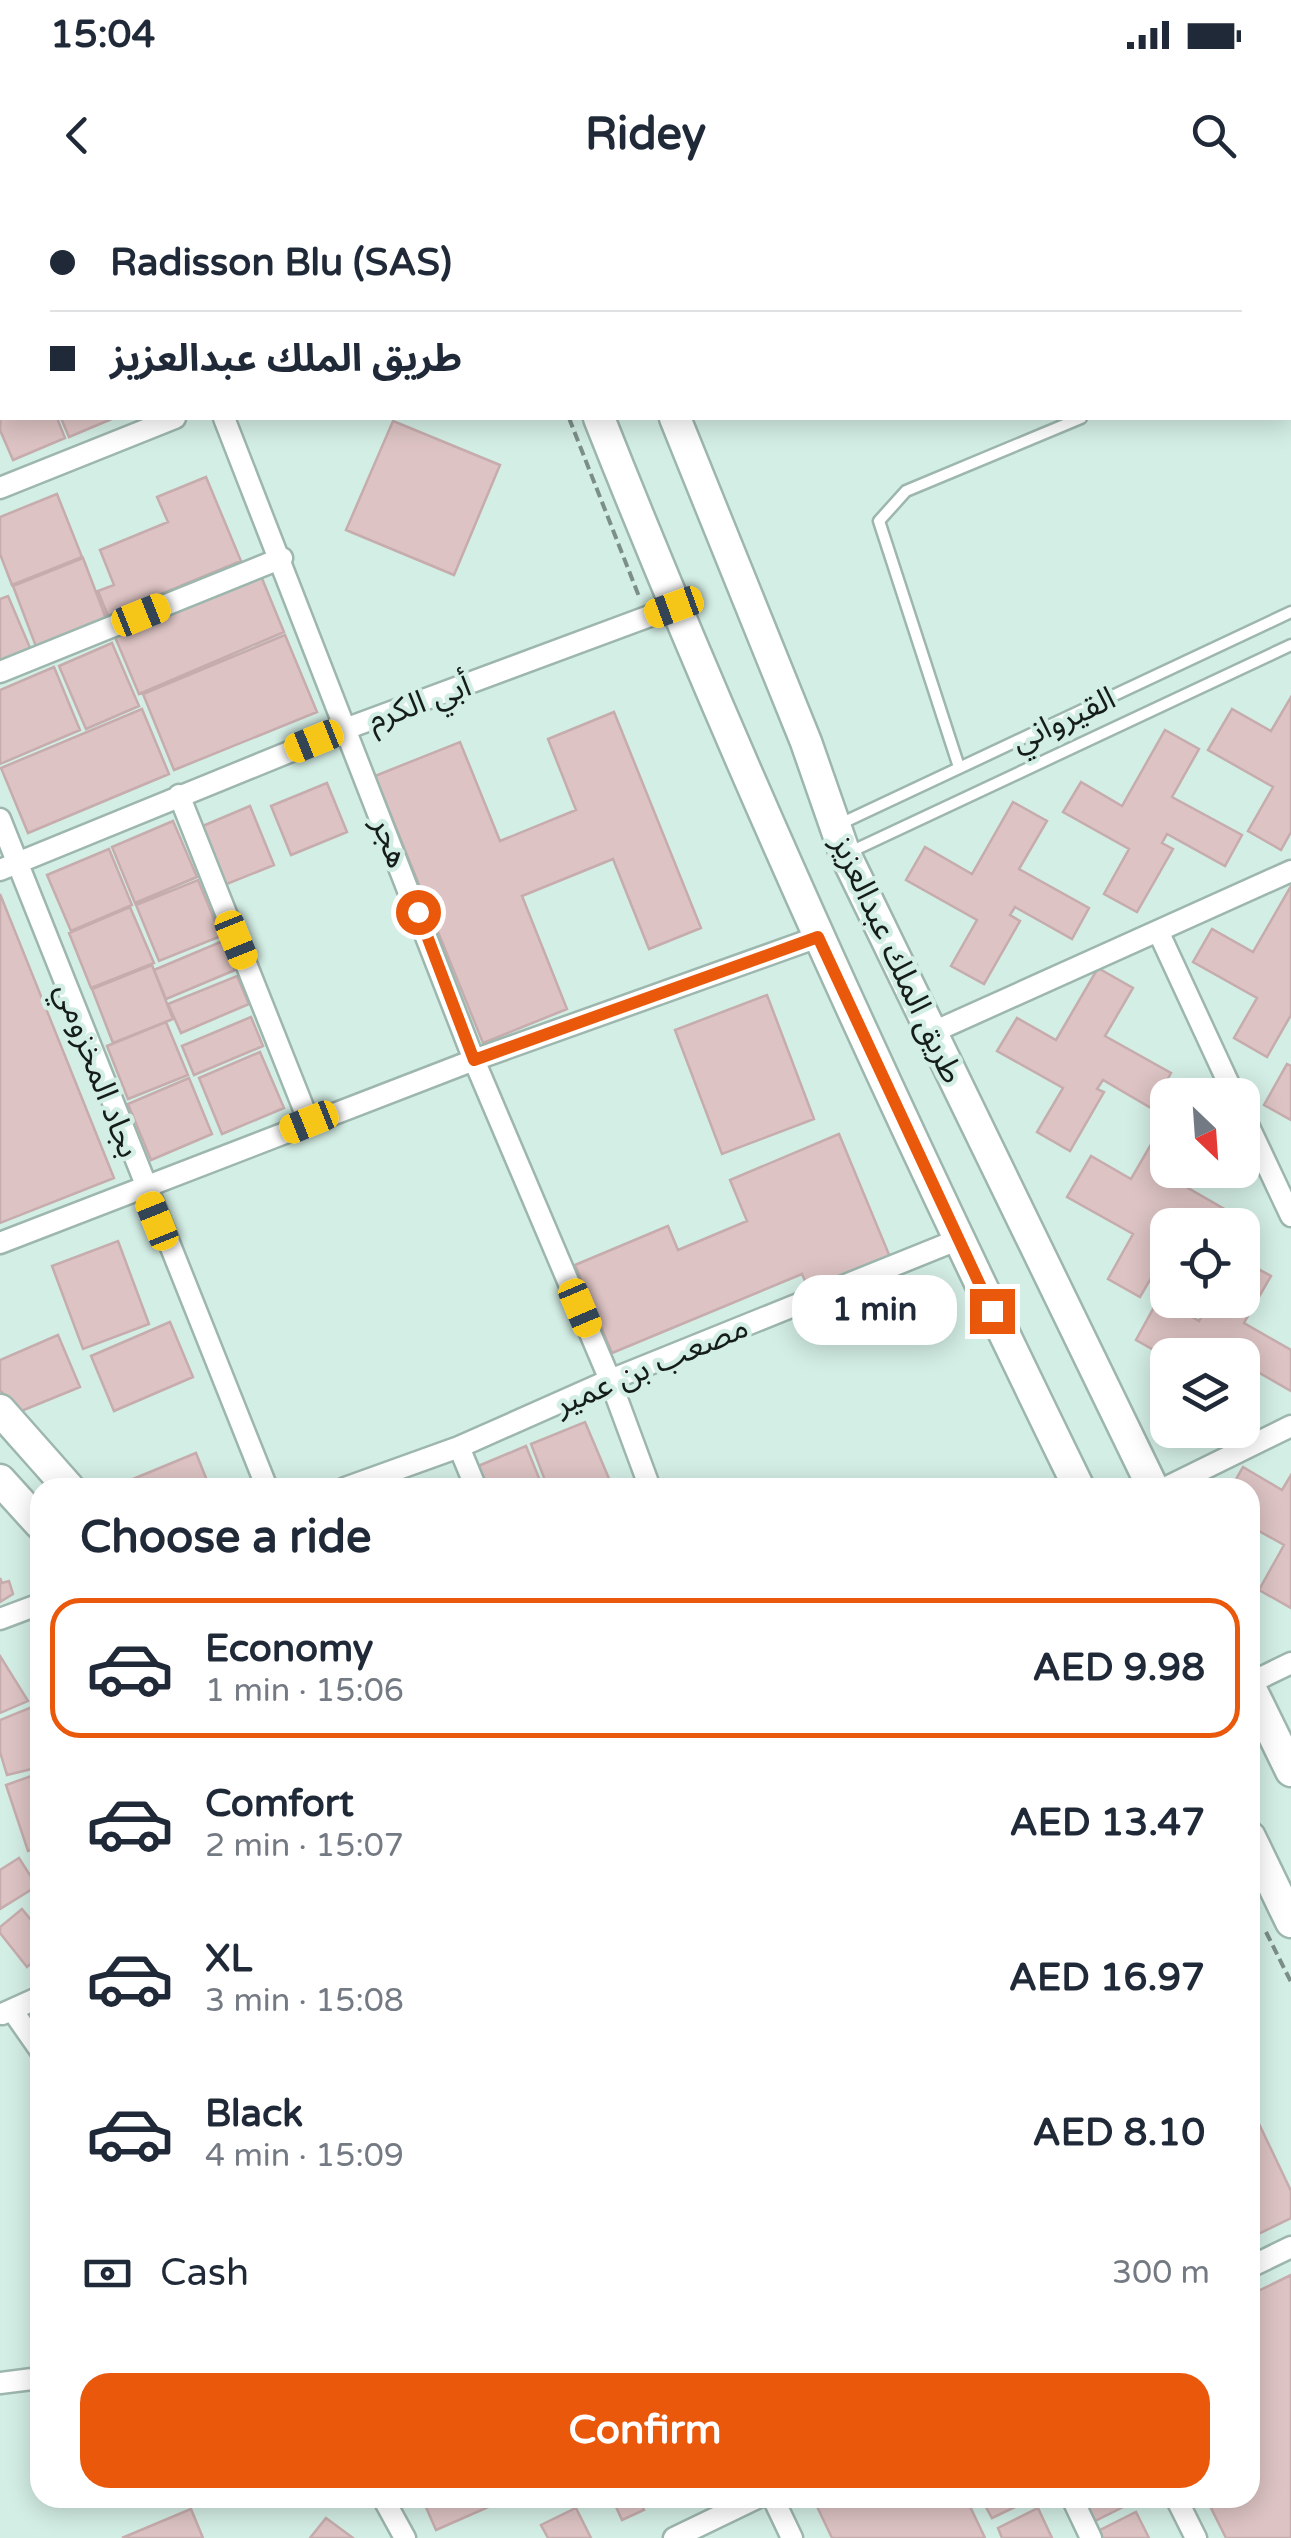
<!DOCTYPE html>
<html lang="en">
<head>
<meta charset="utf-8">
<style>
	body { margin:0; font-family:"Varela Round","Noto Sans Arabic",sans-serif; background:#f2f2f3; color:#1f2937; height:100vh; display:flex; flex-direction:column; font-size:38px; white-space:nowrap }
	* { box-sizing:border-box; margin:0 }
	p { font-size:32px; color:#747a83 }
	.icon { flex:none; width:55px; height:55px; fill:none; stroke:currentColor; stroke-width:2; stroke-linecap:round; stroke-linejoin:round }
	.map { position:relative; flex:1; overflow:hidden }
	.sheet { position:absolute; left:30px; top:1278px; width:1230px; height:1030px; display:flex; flex-direction:column; background:#fff; border-radius:30px; box-shadow:0 5px 25px #0003 }
	.sheet>* { flex:none }
	.top-card { position:absolute; left:0px; top:0px; width:1292px; height:220px; box-shadow:0 5px 25px #0003; display:grid; align-content:center; height:220px; padding:0 50px; background:#fff }
	.needle { width:65px; rotate:155deg }
	.fabs { position:absolute; left:1150px; top:878px; display:grid; gap:20px }
	.fabs a { display:grid; place-items:center; width:110px; height:110px; border-radius:20px; background:#fff; box-shadow:0 5px 25px #0003; font-size:50px }
	.end { position:absolute; width:45px; height:45px; margin:-22px; border:12px solid #ea580c; background:#fff; box-shadow:0 0 0 5px #fff }
	.from { border-radius:50% }
	.bubble { position:absolute; height:70px; border-radius:30px; background:#fff; box-shadow:0 5px 25px #0003; font-size:32px; font-weight:700; line-height:70px; text-align:center }
	.car { position:absolute; width:30px; height:60px; margin:-30px -15px; border-radius:12px; box-shadow:0 0 8px 2px #0007; background:linear-gradient(#f5c518 24%,#345 0 40%,#f5c518 0 76%,#345 0 86%,#f5c518 0) }
	.top-card b { display:flex; align-items:center; gap:35px; height:95px; font-size:38px }
	.top-card b+b { border-top:2px solid #e0e1e3 }
	.top-card i { width:25px; height:25px; background:#1f2937 }
	ul { padding:0; list-style:none }
	li { display:flex; align-items:center; gap:30px; height:140px; margin:0 20px 15px; padding:0 30px; border:5px solid transparent; border-radius:30px }
	li div { flex:1 }
	li b { display:block; font-size:38px }
	li em { font-style:normal; font-weight:700 }
	li.selected { border-color:#ea580c }
	li>.icon { width:90px; height:90px; stroke-width:1.5 }
	h2 { padding:0 50px; font-size:45px; line-height:120px }
	.pay { display:flex; align-items:center; gap:25px; height:110px; padding:0 50px; font-size:38px }
	.pay p { margin-inline-start:auto }
	.action { display:flex; gap:20px; margin-top:auto; padding:20px 50px }
	.action a { flex:1; height:115px; border-radius:30px; background:#ea580c; color:#fff; font-size:40px; font-weight:700; line-height:115px; text-align:center }
	.status { display:flex; justify-content:space-between; align-items:center; height:70px; padding:0 50px; background:#fff; direction:ltr }
	.status svg { height:28px; fill:currentColor }
	header { display:flex; justify-content:space-between; align-items:center; height:130px; padding:0 50px; background:#fff; font-size:45px; font-weight:700 }
	.map>svg:first-child { display:block }
</style>
</head>
<body>
<div class="status"><b>15:04</b><svg viewBox="0 0 49 12"><path d="M0 12V9h3v3zM5 12V6h3v6zM10 12V3h3v9zM15 12V0h3v12zM26 1h20v11H26zM47 4h2v5h-2z"/></svg></div>
<header><svg class="icon" aria-label="back" viewBox="0 0 24 24"><path d="M15 5l-7 7 7 7"/></svg>Ridey<svg class="icon" aria-label="search" viewBox="0 0 24 24"><circle cx="10" cy="10" r="6"/><path d="M15 15l6 6"/></svg></header>
<div class="map">
<svg width="1291" height="2338" viewBox="0 0 1291 2338">
	<rect width="100%" height="100%" fill="#d3eee5"/>
	<path fill="#ddc3c3" stroke="#c6acad" stroke-width="2.5" d="M103,0l1,2 -66,-1 3,-1z
		M244,0h124l-124,2z
		M708,0h65l-7,2z
		M1180,0h111v108l-1,-106z
		M2,115v74l-2,1v-74z
		M2,195v23h55l8,20 -52,22 -13,-30z
		M61,218h53l-45,19z
		M393,221l107,44 -46,110 -108,-45z
		M206,277l35,84 -133,55 -10,-25 16,-6 -14,-35 68,-28 -11,-25z
		M57,294l25,63 -70,28 -12,-31v-37z
		M83,358l24,63 -70,28 -24,-63z
		M261,376l23,56 -145,62 -24,-57z
		M8,396l23,54 -31,14v-65z
		M285,435l32,77 -143,58 -31,-76z
		M112,443l27,63 -53,23 -27,-63z
		M54,467l26,63 -80,34v-74z
		M1291,497v135l-10,18 -33,-19 25,-44 -65,-37 24,-41 39,22z
		M142,509l27,65 -141,59 -27,-65z
		M614,512l87,216 -52,21 -36,-90 -91,37 45,113 -84,34 -108,-267 85,-34 40,99 76,-31 -28,-71z
		M1165,530l34,19 -27,48 70,38 -17,31 -58,-32 -5,9 11,6 -36,63 -33,-18 25,-45 -66,-37 18,-30 41,24z
		M327,583l20,49 -56,23 -20,-49z
		M1013,602l34,19 -28,48 70,39 -17,31 -57,-32 -5,8 10,6 -36,63 -33,-18 26,-46 -71,-40 19,-33 47,27z
		M250,606l24,59 -52,21 -24,-58z
		M173,621l24,56 -62,26 -23,-56z
		M109,649l23,56 -61,26 -24,-56z
		M198,680l23,56 -62,25 -23,-56z
		M1291,686v129l-24,42 -33,-19 23,-40 -64,-36 19,-33 41,23z
		M0,694l114,284 -114,45z
		M130,707l24,56 -63,25 -22,-55z
		M223,741l12,29 -69,29 -12,-29z
		M152,765l21,54 -60,24 -21,-54z
		M1098,768l35,20 -28,48 66,37 -20,35 -48,-28 -6,9 7,3 -34,59 -33,-19 26,-44 -66,-37 20,-33 39,22z
		M237,776l12,28 -68,29 -13,-29z
		M767,795l47,124 -92,35 -47,-124z
		M251,817l12,29 -69,29 -12,-29z
		M166,822l22,53 -60,24 -21,-53z
		M260,852l24,56 -62,26 -23,-56z
		M1287,864l4,2v54l-27,-15z
		M189,878l23,56 -61,26 -23,-56z
		M1168,915v55h14l-6,11 69,40 -3,4h-62l-9,-5 -5,8 2,21 -28,48 -32,-18 25,-45 -66,-37 24,-41 40,23z
		M839,934l51,123 -81,33 -7,-16 -190,79 -37,-88 93,-39 10,24 69,-29 -17,-41z
		M118,1041l31,83 -66,25 -31,-83z
		M1242,1060l29,16 -27,47 47,27v41l-49,-28v-8l-74,3 -32,-18 23,-42 40,23 12,-21h31z
		M170,1122l23,55 -79,34 -23,-55z
		M58,1135l22,52 -61,25 -19,-22v-30z
		M585,1222l28,66h-65l-17,-44z
		M526,1246l17,42h-64l-8,-19z
		M196,1253l14,35h-21l-3,-8 -17,8h-32l-4,-9z
		M1243,1267l39,23 9,-15v133l-32,-18 25,-45 -34,-19v-38h-19z
		M0,1378l2,5 7,-2 4,13 -13,8z
		M0,1456l28,45 -28,12z
		M32,1507l8,13v47l-33,8 -7,-23v-32z
		M40,1573v74l-12,4 -22,-66z
		M19,1658l18,28 -37,23v-39z
		M22,1709l18,22v25l-13,11 -27,-34v-6z
		M1250,1905l41,86v27l-41,20z
		M1291,2075v263h-65l-20,-40h44v-203z
		M422,2298h67l4,7 -57,25z
		M612,2298h26l6,12 -22,10z
		M813,2298h153l19,40h-153z
		M981,2298h50l1,1 -40,19z
		M1081,2298h50l2,4 -40,20z
		M576,2308l15,30h-43l-7,-13z
		M1038,2308l14,30h-50l-4,-10z
		M191,2309l12,29h-81z
		M1136,2312l13,26h-50l-3,-6z
		M326,2318l27,20h-43z"/>
	<g fill="none" stroke-linecap="round" stroke-linejoin="round">
		<g stroke="#9db6ae" stroke-width="15">
			<path id="lane" d="M1290,130l1,-1
				M959,567l-80,-246 27,-30 175,-73
				M840,624l451,-212
				M848,653l443,-208"/>
		</g>
		<g stroke="#9db6ae" stroke-width="25">
			<path id="street" d="M129,0l1,2
				M0,98l2,-1
				M224,218l250,642 136,320 40,108
				M0,288l175,-70
				M0,472l282,-114
				M179,595l130,327
				M0,619l267,669
				M0,670l348,-142 326,-121
				M1158,731l76,164
				M931,833l360,-162
				M1242,912l49,104
				M0,1043l474,-183 344,-123
				M459,1247l17,41
				M345,1288l114,-41 151,-67 347,-140
				M1165,1288l126,-62
				M0,1419l40,-15
				M1250,1483l41,-20
				M12,1810l28,40
				M2,1814l38,-17
				M1250,2067l41,-20
				M0,2183l40,-5
				M383,2298l22,40
				M773,2298l19,40
				M1072,2298l19,40
				M1176,2298l20,40
				M674,2338l83,-40"/>
		</g>
		<g stroke="#9db6ae" stroke-width="35">
			<path id="secondary" d="M513,0l1,2
				M585,0l1,2
				M599,218c144,363 308,718 480,1070
				M675,218l131,324 39,112 308,634
				M0,1210l69,78
				M0,1280l40,44
				M1250,1487l41,84
				M1250,1637l41,85"/>
		</g>
		<path stroke="#7b8e88" stroke-width="4" stroke-dasharray="10 5" stroke-linecap="butt" d="M483,0v2
			M569,218l71,181
			M1266,1732l25,50"/>
		<use href="#lane" stroke="#fff" stroke-width="10"/>
		<use href="#street" stroke="#fff" stroke-width="20"/>
		<use href="#secondary" stroke="#fff" stroke-width="30"/>
	</g>
	<g fill="none" stroke-linecap="round" stroke-linejoin="round">
		<path stroke="#ea580c" stroke-width="12" d="M418,712l56,148 344,-123 174,374"/>
	</g>
	<g text-anchor="middle" stroke-width="9" stroke-linejoin="round" paint-order="stroke">
		<g font-size="32" fill="#141d1a" stroke="#d3eee5">
			<text transform="translate(419 502) rotate(-20)" y="11">أبي الكرم</text>
			<text transform="translate(1063 519) rotate(-25)" y="11">القيرواني</text>
			<text transform="translate(391 642) rotate(69)" y="11">هجر</text>
			<text transform="translate(898 759) rotate(65)" y="11">طريق الملك عبدالعزيز</text>
			<text transform="translate(98 870) rotate(69)" y="11">بجاد المخزومي</text>
			<text transform="translate(651 1165) rotate(-23)" y="11">مصعب بن عمير</text>
		</g>
	</g>
</svg>
<div class="fabs">
<a><svg class="needle" viewBox="-14 -14 28 28"><path d="M0-13l5 13h-10z" fill="#e53935"/><path d="M0 13l5-13h-10z" fill="#747a83"/></svg></a>
<a><svg class="icon" aria-label="locate" viewBox="0 0 24 24"><circle cx="12" cy="12" r="6"/><path d="M12 2v4M12 18v4M2 12h4M18 12h4"/></svg></a>
<a><svg class="icon" aria-label="layers" viewBox="0 0 24 24"><path d="M12 4l9 5-9 5-9-5zM3 14l9 5 9-5"/></svg></a>
</div>
<i class="end from" style="left:418px;top:712px"></i>
<i class="end" style="left:992px;top:1111px"></i>
<div class="bubble" style="left:792px;top:1075px;width:165px">1 min</div>
<i class="car" style="left:674px;top:407px;rotate:250deg"></i>
<i class="car" style="left:141px;top:415px;rotate:68deg"></i>
<i class="car" style="left:314px;top:541px;rotate:248deg"></i>
<i class="car" style="left:236px;top:740px;rotate:158deg"></i>
<i class="car" style="left:309px;top:922px;rotate:248deg"></i>
<i class="car" style="left:157px;top:1021px;rotate:338deg"></i>
<i class="car" style="left:580px;top:1108px;rotate:157deg"></i>
<div class="top-card">
<b><i class="from"></i>Radisson Blu (SAS)</b>
<b><i></i>طريق الملك عبدالعزيز</b>
</div>
<section class="sheet">
<h2>Choose a ride</h2>
<ul>
<li class="selected"><svg class="icon" aria-label="car" viewBox="0 0 24 24"><path d="M5 17H2v-5l4-1 3-4h7l3 4 3 1v5h-3M9 17h6M6 11h13"/><circle cx="7" cy="17" r="2"/><circle cx="17" cy="17" r="2"/></svg><div><b>Economy</b><p>1 min · 15:06</p></div><em>AED 9.98</em></li>
<li><svg class="icon" aria-label="car" viewBox="0 0 24 24"><path d="M5 17H2v-5l4-1 3-4h7l3 4 3 1v5h-3M9 17h6M6 11h13"/><circle cx="7" cy="17" r="2"/><circle cx="17" cy="17" r="2"/></svg><div><b>Comfort</b><p>2 min · 15:07</p></div><em>AED 13.47</em></li>
<li><svg class="icon" aria-label="car" viewBox="0 0 24 24"><path d="M5 17H2v-5l4-1 3-4h7l3 4 3 1v5h-3M9 17h6M6 11h13"/><circle cx="7" cy="17" r="2"/><circle cx="17" cy="17" r="2"/></svg><div><b>XL</b><p>3 min · 15:08</p></div><em>AED 16.97</em></li>
<li><svg class="icon" aria-label="car" viewBox="0 0 24 24"><path d="M5 17H2v-5l4-1 3-4h7l3 4 3 1v5h-3M9 17h6M6 11h13"/><circle cx="7" cy="17" r="2"/><circle cx="17" cy="17" r="2"/></svg><div><b>Black</b><p>4 min · 15:09</p></div><em>AED 8.10</em></li>
</ul>
<div class="pay"><svg class="icon" aria-label="cash" viewBox="0 0 24 24"><path d="M3 7h18v10H3z"/><circle cx="12" cy="12" r="2"/></svg>Cash<p>300 m</p></div>
<div class="action"><a>Confirm</a></div>
</section>
</div>
</body>
</html>
